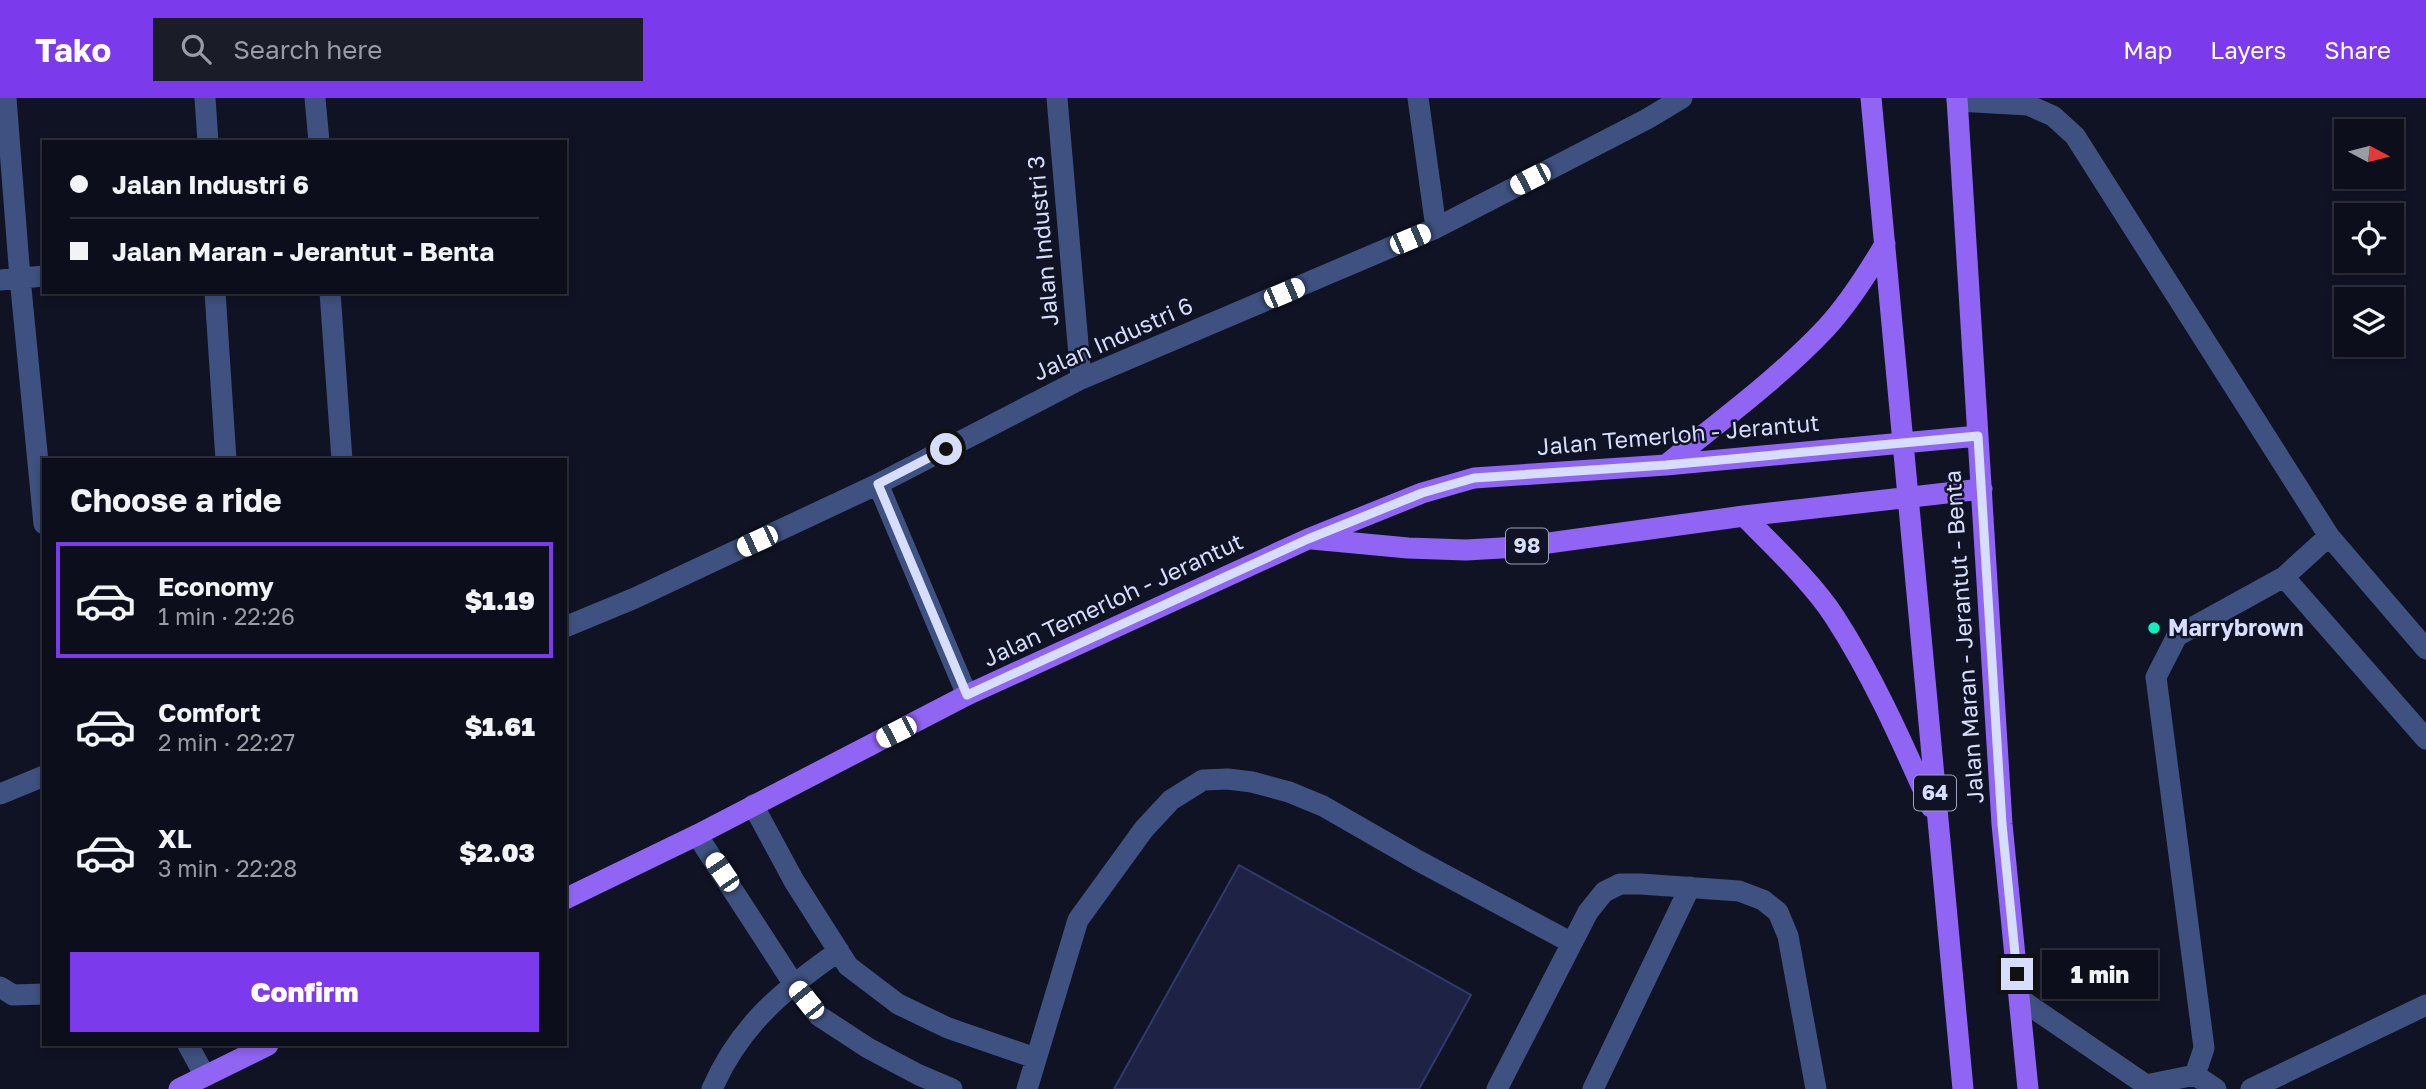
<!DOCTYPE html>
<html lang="en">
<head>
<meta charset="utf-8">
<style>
	body { margin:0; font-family:"Golos Text",sans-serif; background:#1a1c28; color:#f1f3f6; height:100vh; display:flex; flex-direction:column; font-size:26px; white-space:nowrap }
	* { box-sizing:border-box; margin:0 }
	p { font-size:23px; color:#9a9ca3 }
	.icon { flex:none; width:38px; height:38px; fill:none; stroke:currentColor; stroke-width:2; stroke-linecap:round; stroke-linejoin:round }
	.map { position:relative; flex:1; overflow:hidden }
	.side { position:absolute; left:42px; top:360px; width:525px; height:588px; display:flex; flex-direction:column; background:#0c0e1b; border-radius:0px; box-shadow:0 4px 10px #0003,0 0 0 2px #2c2e3a }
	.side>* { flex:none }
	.top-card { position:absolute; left:42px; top:42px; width:525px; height:154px; border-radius:0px; box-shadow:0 4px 10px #0003,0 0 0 2px #2c2e3a; display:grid; align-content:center; height:154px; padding:0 28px; background:#0c0e1b }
	.needle { width:46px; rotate:97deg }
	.fabs { position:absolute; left:2334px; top:21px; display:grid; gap:14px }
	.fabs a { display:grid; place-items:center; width:70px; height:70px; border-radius:0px; background:#0c0e1b; box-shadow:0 4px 10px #0003,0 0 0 2px #2c2e3a; font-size:35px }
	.end { position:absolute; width:32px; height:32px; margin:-16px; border:9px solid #d6defc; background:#111; box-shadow:0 0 0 4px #111 }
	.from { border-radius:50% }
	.bubble { position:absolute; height:49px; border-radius:0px; background:#0c0e1b; box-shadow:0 4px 10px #0003,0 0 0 2px #2c2e3a; font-size:23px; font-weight:800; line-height:49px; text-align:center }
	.car { position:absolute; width:21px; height:42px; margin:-21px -10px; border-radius:9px; box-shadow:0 0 5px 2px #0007; background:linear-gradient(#fff 24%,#345 0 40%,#fff 0 76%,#345 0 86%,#fff 0) }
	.top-card b { display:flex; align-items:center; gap:24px; height:66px; font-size:26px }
	.top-card b+b { border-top:2px solid #2c2e3a }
	.top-card i { width:18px; height:18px; background:#f1f3f6 }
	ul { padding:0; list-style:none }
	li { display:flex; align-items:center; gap:21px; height:116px; margin:0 14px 10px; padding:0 14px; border:4px solid transparent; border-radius:0px }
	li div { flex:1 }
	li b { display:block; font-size:26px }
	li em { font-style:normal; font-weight:800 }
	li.on { border-color:#7c3aed }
	li>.icon { width:63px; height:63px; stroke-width:1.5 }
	h2 { padding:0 28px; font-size:32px; line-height:84px }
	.primary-button { display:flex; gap:14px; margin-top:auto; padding:14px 28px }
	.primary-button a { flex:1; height:80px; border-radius:0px; background:#7c3aed; color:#fff; font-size:28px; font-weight:800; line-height:80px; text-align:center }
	header { display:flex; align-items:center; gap:42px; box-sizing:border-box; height:98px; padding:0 35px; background:#7c3aed; color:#fff }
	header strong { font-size:33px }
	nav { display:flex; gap:38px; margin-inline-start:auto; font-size:24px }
	.search { width:490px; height:63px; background:#1a1c28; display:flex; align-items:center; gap:18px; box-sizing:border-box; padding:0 24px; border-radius:0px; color:#9a9ca3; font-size:26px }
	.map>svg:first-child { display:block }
</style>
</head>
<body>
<header>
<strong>Tako</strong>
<div class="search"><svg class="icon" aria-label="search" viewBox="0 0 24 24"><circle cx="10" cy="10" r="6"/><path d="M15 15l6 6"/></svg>Search here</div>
<nav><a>Map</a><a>Layers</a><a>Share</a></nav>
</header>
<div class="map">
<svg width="2426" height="991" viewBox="0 0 2426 991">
	<rect width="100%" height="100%" fill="#101324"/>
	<path fill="#1e2244" stroke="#31396e" stroke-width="2" d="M1239,767l232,130 -52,94h-305z"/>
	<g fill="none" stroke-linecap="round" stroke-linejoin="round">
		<path stroke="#3f5180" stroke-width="21" d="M6,0l14,180 24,246
			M205,0l3,44
			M315,0l4,44
			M1057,0l24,281
			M1418,0l18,130
			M1957,3l71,4 25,11 22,20 254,400 97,113
			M0,182l44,-4
			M215,194l11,168
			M330,194l12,168
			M878,386l89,211
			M2284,479l142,162
			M565,529l70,-29 243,-114 203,-105 355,-151 211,-109 35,-21
			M0,696l44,-18
			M753,707l41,76 54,85 50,38 50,24 87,30
			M697,737l96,148 26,33 49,32 51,27 33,14
			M0,889l13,8 31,-1
			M2020,901l126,86 49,-10 21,14
			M188,947l17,31
			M2195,977l9,-27 -48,-371 21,-41 107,-59 45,-41
			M712,991c28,-64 71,-99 127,-138
			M1027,991l51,-169 66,-91 27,-29 32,-20 25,-1 24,3 37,10 34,14 94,54 155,83
			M1497,991l91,-177 16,-20 16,-8h21l98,7 24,9 15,12 10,24 28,153
			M1593,991l97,-202
			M2251,991l175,-84"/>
		<path stroke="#9165f4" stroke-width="21" d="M1871,0l92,991
			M1957,0l45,726 26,265
			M1666,367c54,-44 112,-86 160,-137 23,-25 42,-55 59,-84
			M1744,418c28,29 68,66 90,100 39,60 68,126 97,191
			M1312,441l96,9 58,2 53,-3 225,-31 238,-27
			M565,801l132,-64 270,-140 341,-156 114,-46 52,-15 192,-13 312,-29
			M179,991l89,-44"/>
	</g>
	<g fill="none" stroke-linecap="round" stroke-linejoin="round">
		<path stroke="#d6defc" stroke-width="9" d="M946,351l-68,35 89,211 341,-156 114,-46 52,-15 192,-13 312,-29 24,388 15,150"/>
	</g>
	<circle fill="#10eebe" stroke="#101324" stroke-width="2.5" cx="2154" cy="530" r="7"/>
	<g text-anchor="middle" stroke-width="5" stroke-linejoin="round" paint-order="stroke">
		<g fill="#101324" stroke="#9ba1bb" stroke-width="2">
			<rect x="1506" y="430.5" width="42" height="35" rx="5"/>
			<rect x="1914" y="677.5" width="42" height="35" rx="5"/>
		</g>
		<g font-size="21" font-weight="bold" fill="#d6defc">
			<text x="1527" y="455">98</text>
			<text x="1935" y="702">64</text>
		</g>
		<g font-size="23" fill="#d6defc" stroke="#101324">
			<text transform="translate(1043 143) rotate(-95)" y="8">Jalan Industri 3</text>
			<text transform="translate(1113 241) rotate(-24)" y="8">Jalan Industri 6</text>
			<text transform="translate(1678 337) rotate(-5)" y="8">Jalan Temerloh - Jerantut</text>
			<text transform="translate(1113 502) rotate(-25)" y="8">Jalan Temerloh - Jerantut</text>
			<text transform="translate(1964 539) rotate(-94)" y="8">Jalan Maran - Jerantut - Benta</text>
		</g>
		<g font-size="23" font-weight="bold" fill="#d6defc" stroke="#101324" text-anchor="start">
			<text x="2168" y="538">Marrybrown</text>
		</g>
	</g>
</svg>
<div class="fabs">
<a><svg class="needle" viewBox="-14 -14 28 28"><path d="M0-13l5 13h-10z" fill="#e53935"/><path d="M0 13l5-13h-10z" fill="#9a9ca3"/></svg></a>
<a><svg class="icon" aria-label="locate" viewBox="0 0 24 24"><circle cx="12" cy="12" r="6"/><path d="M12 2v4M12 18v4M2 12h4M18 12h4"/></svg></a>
<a><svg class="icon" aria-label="layers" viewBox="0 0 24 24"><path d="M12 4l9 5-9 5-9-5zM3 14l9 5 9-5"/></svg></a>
</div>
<i class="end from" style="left:946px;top:351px"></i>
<i class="end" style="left:2017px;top:876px"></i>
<div class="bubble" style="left:2042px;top:852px;width:116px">1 min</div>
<i class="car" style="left:1530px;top:81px;rotate:243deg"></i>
<i class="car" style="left:1410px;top:141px;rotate:67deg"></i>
<i class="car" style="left:1284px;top:195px;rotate:67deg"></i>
<i class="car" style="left:757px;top:443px;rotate:245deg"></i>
<i class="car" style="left:896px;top:634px;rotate:243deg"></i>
<i class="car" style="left:722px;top:774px;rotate:326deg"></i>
<i class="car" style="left:806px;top:902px;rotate:321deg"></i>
<div class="top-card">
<b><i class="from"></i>Jalan Industri 6</b>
<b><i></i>Jalan Maran - Jerantut - Benta</b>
</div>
<section class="side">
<h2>Choose a ride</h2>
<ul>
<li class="on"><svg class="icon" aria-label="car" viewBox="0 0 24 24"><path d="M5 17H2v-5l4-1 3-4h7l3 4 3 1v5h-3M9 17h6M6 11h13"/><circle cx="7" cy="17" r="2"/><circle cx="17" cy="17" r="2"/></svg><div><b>Economy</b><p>1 min · 22:26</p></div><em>$1.19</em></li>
<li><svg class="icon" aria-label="car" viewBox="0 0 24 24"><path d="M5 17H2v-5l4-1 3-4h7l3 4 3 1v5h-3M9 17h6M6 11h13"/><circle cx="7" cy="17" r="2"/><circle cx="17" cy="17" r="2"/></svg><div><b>Comfort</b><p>2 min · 22:27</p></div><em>$1.61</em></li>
<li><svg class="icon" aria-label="car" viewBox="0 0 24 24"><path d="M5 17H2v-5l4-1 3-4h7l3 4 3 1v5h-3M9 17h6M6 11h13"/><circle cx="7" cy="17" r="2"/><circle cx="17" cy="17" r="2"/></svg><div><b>XL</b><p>3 min · 22:28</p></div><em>$2.03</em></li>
</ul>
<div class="primary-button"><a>Confirm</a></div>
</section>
</div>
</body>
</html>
